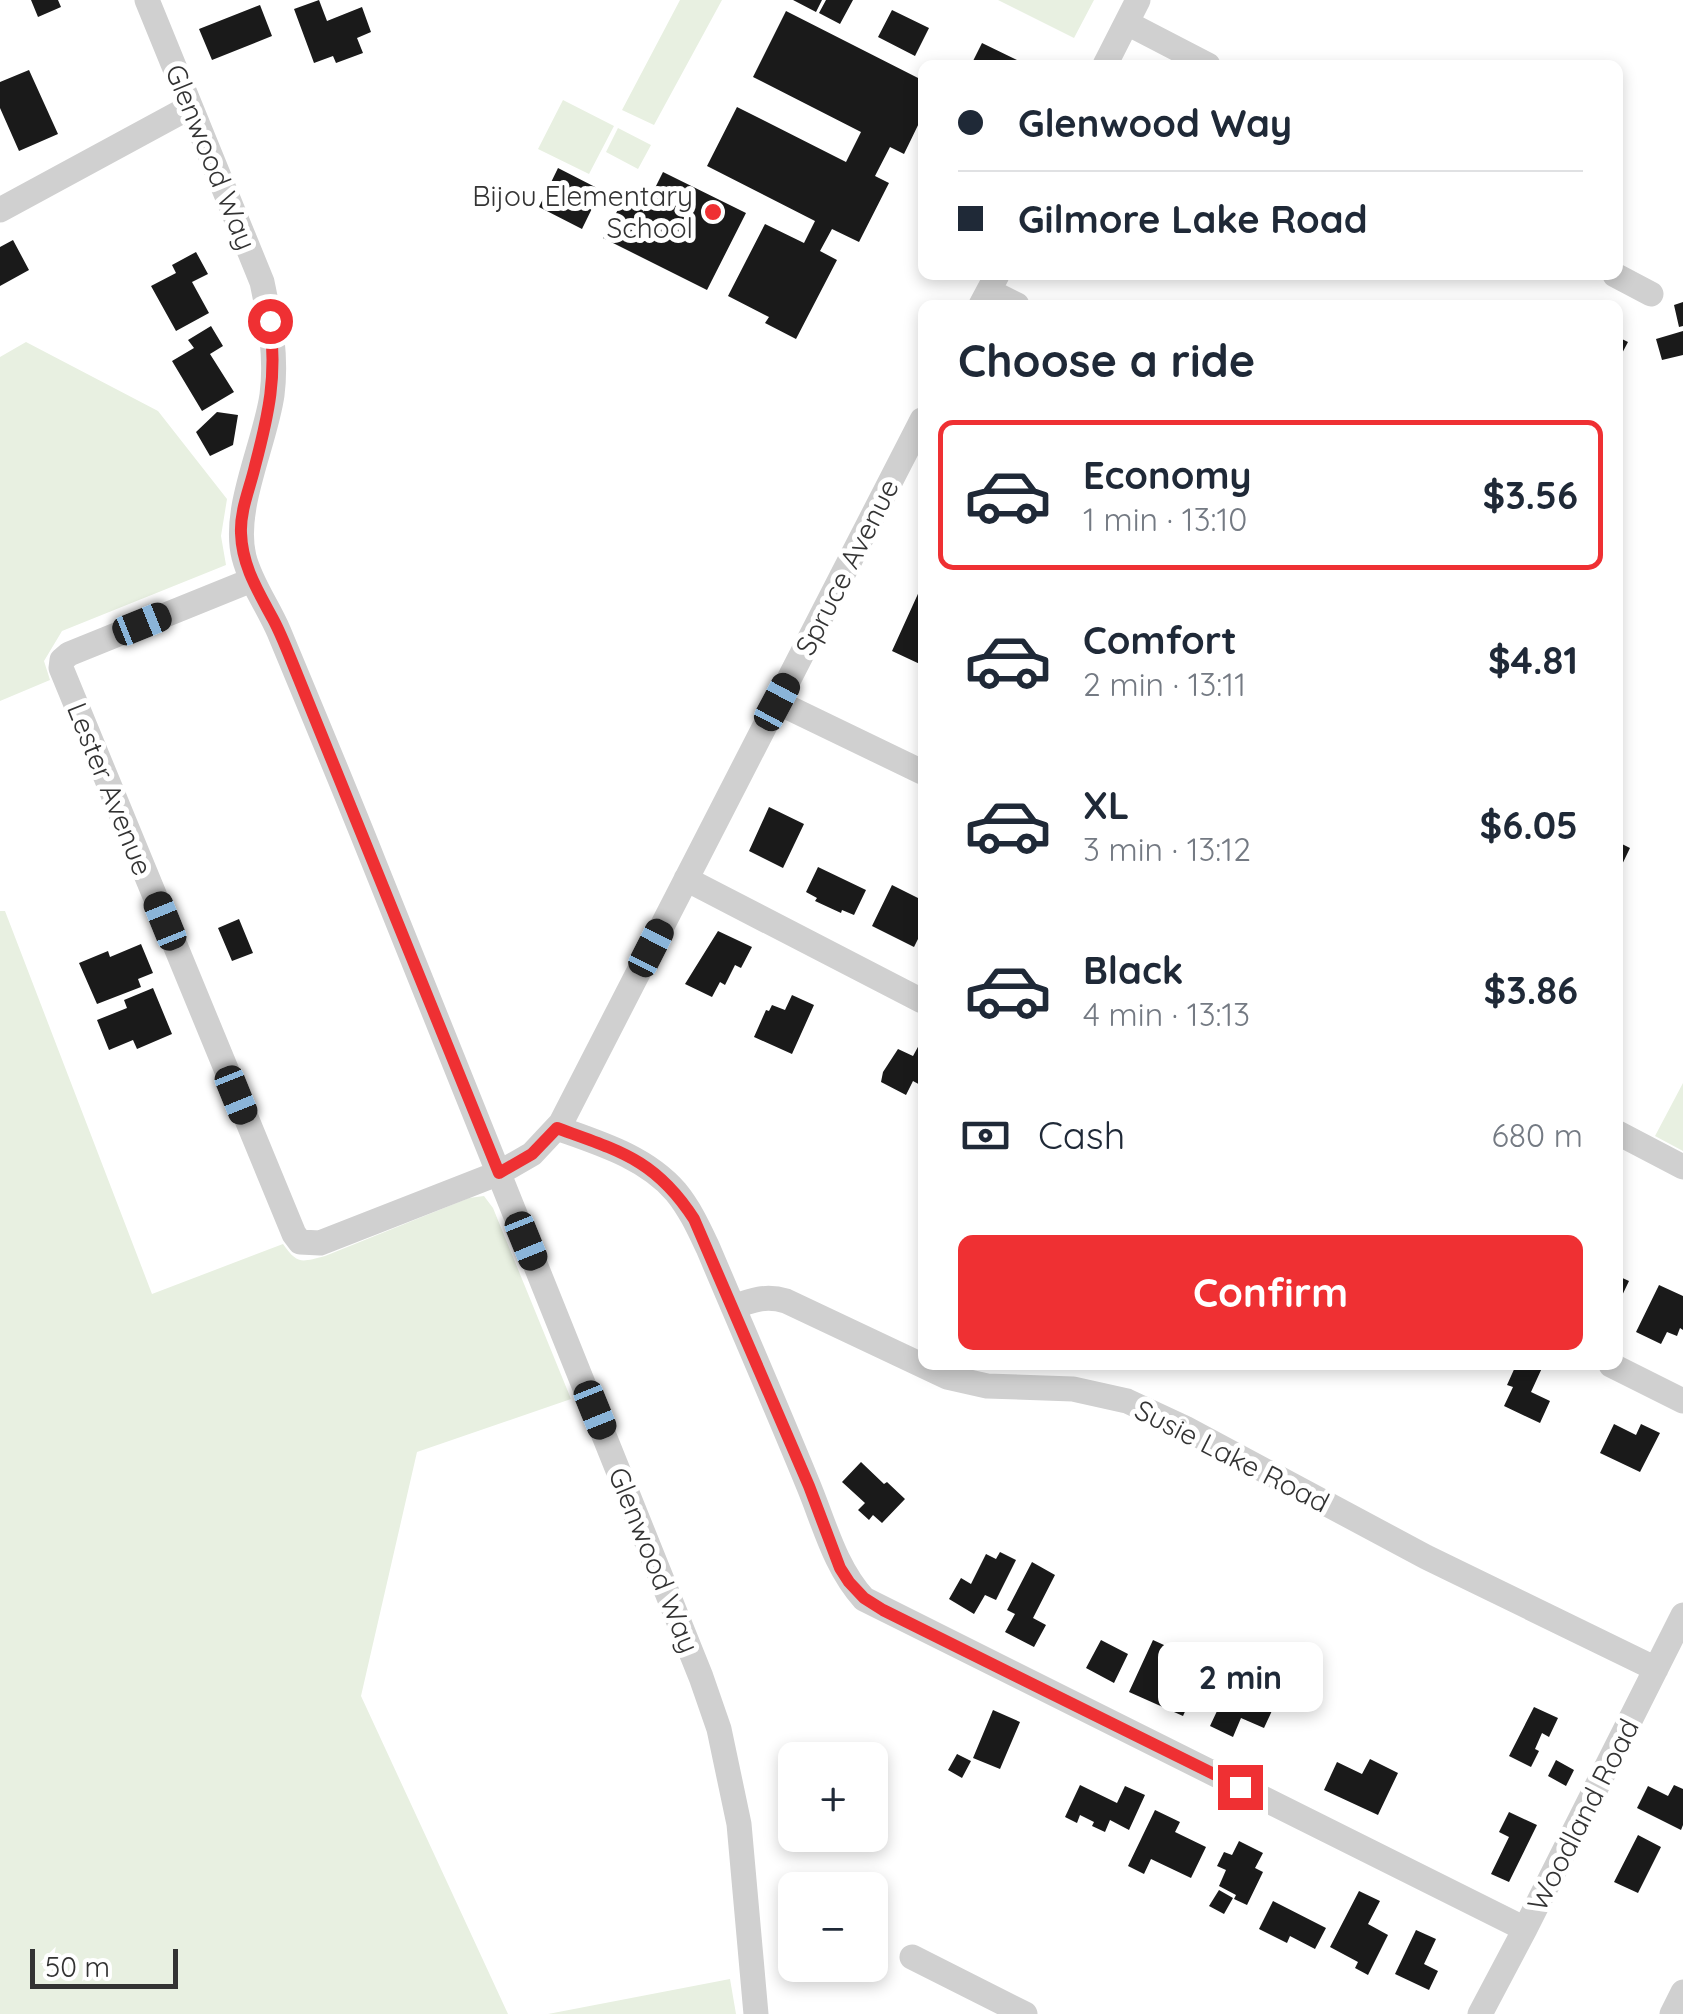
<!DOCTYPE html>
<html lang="en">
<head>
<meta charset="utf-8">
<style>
	body { margin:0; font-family:Quicksand,sans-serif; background:#f6f6f7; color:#1f2937; height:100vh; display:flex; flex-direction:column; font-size:38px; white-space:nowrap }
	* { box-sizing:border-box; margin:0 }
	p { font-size:32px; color:#747a83 }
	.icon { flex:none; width:55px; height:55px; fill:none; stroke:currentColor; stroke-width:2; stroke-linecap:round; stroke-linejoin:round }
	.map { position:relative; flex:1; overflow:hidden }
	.details { position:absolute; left:918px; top:300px; width:705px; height:1070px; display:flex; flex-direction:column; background:#fff; border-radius:15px; box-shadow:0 5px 15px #0003 }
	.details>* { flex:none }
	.hud { position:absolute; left:918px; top:60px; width:705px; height:220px; border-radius:15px; box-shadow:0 5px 15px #0003; display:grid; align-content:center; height:220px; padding:0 40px; background:#fff }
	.controls { position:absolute; left:778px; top:1742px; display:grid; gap:20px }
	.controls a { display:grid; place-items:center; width:110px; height:110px; border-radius:15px; background:#fff; box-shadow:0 5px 15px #0003; font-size:50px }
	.scale { position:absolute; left:30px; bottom:25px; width:148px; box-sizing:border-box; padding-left:10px; border:5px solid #333; border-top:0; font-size:28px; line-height:35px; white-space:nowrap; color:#333; -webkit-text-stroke:8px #fff; paint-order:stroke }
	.end { position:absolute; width:45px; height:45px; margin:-22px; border:12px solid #ef3033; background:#fff; box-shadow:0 0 0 5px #fff }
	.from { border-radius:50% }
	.bubble { position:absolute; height:70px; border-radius:15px; background:#fff; box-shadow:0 5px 15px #0003; font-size:32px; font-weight:700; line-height:70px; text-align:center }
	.car { position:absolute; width:30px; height:60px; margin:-30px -15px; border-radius:12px; box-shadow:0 0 8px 2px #0007; background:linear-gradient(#222 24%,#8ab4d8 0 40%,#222 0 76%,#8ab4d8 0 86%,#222 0) }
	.hud b { display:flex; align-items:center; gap:35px; height:95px; font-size:38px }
	.hud b+b { border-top:2px solid #e0e1e3 }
	.hud i { width:25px; height:25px; background:#1f2937 }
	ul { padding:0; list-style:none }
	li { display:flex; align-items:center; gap:30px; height:150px; margin:0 20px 15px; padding:0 20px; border:5px solid transparent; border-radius:15px }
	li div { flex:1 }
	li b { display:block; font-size:38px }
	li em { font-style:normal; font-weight:700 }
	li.selected { border-color:#ef3033 }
	li>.icon { width:90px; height:90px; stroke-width:1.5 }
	h2 { padding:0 40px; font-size:45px; line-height:120px }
	.pay { display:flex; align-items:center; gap:25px; height:110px; padding:0 40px; font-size:38px }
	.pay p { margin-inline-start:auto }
	.cta { display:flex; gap:20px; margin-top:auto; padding:20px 40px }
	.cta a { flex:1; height:115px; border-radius:15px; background:#ef3033; color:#fff; font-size:40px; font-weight:700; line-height:115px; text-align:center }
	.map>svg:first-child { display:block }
</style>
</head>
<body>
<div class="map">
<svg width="1683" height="2014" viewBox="0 0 1683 2014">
	<rect width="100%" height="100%" fill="#fff"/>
	<path fill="#e8f0e1" d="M680,0h42l-68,125 -32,-15z
		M998,0h96l-20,38z
		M563,100l51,26 -25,48 -51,-25z
		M618,128l33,17 -13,24 -32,-17z
		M26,342l132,69 69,88 -6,37 5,29 -164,66 -18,30 6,19 -50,21v-344z
		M0,911h5l147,383 131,-50c15,21 18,18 42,12l144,-58 15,-2 9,12 78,191 -154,53 -56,244 147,318h-508z
		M1683,1083v68l-28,-15z
		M730,1979l6,35h-188z"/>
	<path fill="#1a1a1a" d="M31,0h27l3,7 -23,10z
		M319,0l8,21 35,-14 9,25 -14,6 6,15 -27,10 -3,-7 -19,7 -20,-54z
		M793,0h29l-6,12z
		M826,0h27l-13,24 -21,-11z
		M260,5l12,31 -60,24 -13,-31z
		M892,10l37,18 -14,28 -37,-19z
		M786,11l136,69v37l-18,37 -14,-7 -15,29 14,7 -30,59 -27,-13 -12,22 17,9 -41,79 -31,-16 4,-6 -41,-21 37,-72 39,19 11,-22 -108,-55 30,-59 109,55 15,-30 -108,-55z
		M982,43l39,19 -1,3h-49z
		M29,70l29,64 -39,17 -19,-43v-26z
		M558,168l43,22 -19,39 -43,-22z
		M663,172l83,41 -39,77 -104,-52 20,-38 20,9v3z
		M13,240l16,30 -29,16v-39z
		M196,252l12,22 -16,8 17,31 -33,18 -25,-45 25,-13 -4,-8z
		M1683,302v24l-4,1 -5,-22z
		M211,326l12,20 -13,8 24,38 -32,19 -30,-50 22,-13 -6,-8z
		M1683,331v24l-21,5 -6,-21z
		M1618,337l10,5 -10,19z
		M217,412l21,3 -5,30 -23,11 -14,-24z
		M922,585v80l-30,-14z
		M769,807l35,17 -21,44 -34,-17z
		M1618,842l12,6 -12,25z
		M818,867l48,23 -12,25 -12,-5 -1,3 -26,-12 2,-3 -11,-6z
		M892,885l30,15v31l-8,16 -42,-21z
		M239,919l14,34 -21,8 -14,-33z
		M718,931l34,16 -11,21 -6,-3 -10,20 -5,-3 -8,15 -27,-13z
		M141,944l12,29 -15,6 3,8 -44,17 -18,-41 29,-12 2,6z
		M153,988l19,46 -35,15 -4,-9 -24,10 -12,-30 30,-12 -3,-8z
		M792,995l22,10 -22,49 -38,-17 12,-27 3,1 3,-6 13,5z
		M919,1045l3,2v39l-9,-5 -7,14 -25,-13 2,-10 15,-23 15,7z
		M1618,1276l11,5 -11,23z
		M1659,1285l24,11v34l-3,-2 -3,8 -10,-4 -6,12 -25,-12z
		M1516,1365h18l8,3 -11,24 19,9 -10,22 -36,-17 9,-19 -6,-2z
		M1614,1424l22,11 5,-11 19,9 -20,39 -40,-19z
		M861,1462l23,22 3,-2 18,17 -23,24 -9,-8 -4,5 -11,-10 7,-7 -23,-21z
		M1000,1552l16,8 -20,40 -11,-5 -11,19 -25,-15 12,-21 10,6 15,-30 10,5z
		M1032,1562l23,13 -22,43 13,7 -12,22 -29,-15 10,-18 -8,-4z
		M1101,1640l27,14 -14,29 -28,-15z
		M1153,1640l33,15 -9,20 12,6 -5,11 8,4 -9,20 -54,-24z
		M1232,1679l45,21 -13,28 -23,-10 -8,19 -23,-11z
		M1534,1707l24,11 -9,19 -7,-4 -7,16 4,2 -8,16 -22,-11z
		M993,1710l27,12 -20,47 -27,-11z
		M957,1754l14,7 -9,17 -14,-8z
		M1370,1759l28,14 -20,42 -54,-25 13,-28 25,12z
		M1556,1760l18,10 -8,16 -18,-10z
		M1080,1785l37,18 8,-17 20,9 -16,35 -19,-10 -5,12 -13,-6 2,-4 -14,-7 -3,8 -12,-6z
		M1674,1785l9,4v36l-2,5 -44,-22 11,-22 20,10z
		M1155,1810l25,12 -5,10 31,15 -15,31 -40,-19 -7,15 -16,-8z
		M1509,1812l28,13 -28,57 -18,-8 18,-37 -10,-5z
		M1638,1835l23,12 -23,46 -24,-11z
		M1239,1841l24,12 -8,15 8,4 -16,33 -13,-6 2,-4 -17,-9 7,-16 -9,-4 7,-14 8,3z
		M1219,1890l14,8 -9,16 -15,-8z
		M1359,1891l21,10 -12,23 20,11 -20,40 -13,-7 3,-6 -28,-15z
		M1273,1901l53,27 -11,21 -25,-13 -3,7 -28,-14z
		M1416,1930l20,9 -12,25 14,7 -9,19 -34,-16z"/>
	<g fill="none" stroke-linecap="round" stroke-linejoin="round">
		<path stroke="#d0d0d0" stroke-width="25" d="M147,0l115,282c8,38 15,74 10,113 -7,49 -40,114 -28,162 7,27 24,49 35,75 32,77 64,153 95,231 109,271 219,542 327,814l18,52 20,95 17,190
			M1127,23l81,42
			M1105,65l33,-65
			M0,210l190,-103
			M1615,275l36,19
			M989,291l28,14
			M981,305l16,-30
			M252,580l-183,74 -7,6 -1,8 233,566 6,8 20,1 179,-70 33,-19 29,-31 361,-703
			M777,702l145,70
			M686,879l236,122
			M557,1128c42,15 89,29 119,64 14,17 23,37 32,56 33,78 67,156 99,234 17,40 27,84 57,117l661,330
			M1618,1133l65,34
			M733,1307c19,-7 33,-12 53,-6l161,76 40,9 86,3 54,12 58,27 241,129 230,112
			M1611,1365l72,36
			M912,1957l113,57
			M1480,2014l45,-85 158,-314
			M1672,2014l11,-22"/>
	</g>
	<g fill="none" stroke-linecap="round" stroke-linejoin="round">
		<path stroke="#ef3033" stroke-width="12" d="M270,321c7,55 -1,92 -15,145 -5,22 -15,44 -14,67 1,33 17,58 32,86 7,13 13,28 19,43l207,511 33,-19 25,-26c63,23 99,32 137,91l115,267 31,82 9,14 15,16 19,12 357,177"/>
	</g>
	<circle fill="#ef3033" stroke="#fff" stroke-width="4" cx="713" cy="212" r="10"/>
	<g text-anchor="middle" stroke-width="10" stroke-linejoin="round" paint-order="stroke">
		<g font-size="28" fill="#333" stroke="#fff">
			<text transform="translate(211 157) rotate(68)" y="10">Glenwood Way</text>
			<text transform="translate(847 567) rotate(-63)" y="10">Spruce Avenue</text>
			<text transform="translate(110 789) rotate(68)" y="10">Lester Avenue</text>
			<text transform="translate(1232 1456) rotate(27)" y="10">Susie Lake Road</text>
			<text transform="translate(654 1560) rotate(68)" y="10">Glenwood Way</text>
			<text transform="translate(1583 1815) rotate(-63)" y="10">Woodland Road</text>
		</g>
		<g font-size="28" fill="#333" stroke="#fff" text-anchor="end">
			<text x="693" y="206">Bijou Elementary<tspan x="693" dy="32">School</tspan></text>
		</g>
	</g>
</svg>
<div class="controls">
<a>+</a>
<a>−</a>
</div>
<div class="scale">50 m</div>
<i class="end from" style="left:270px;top:321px"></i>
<i class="end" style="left:1240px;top:1787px"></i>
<div class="bubble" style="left:1158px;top:1642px;width:165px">2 min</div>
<i class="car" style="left:142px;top:624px;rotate:68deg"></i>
<i class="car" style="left:777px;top:702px;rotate:28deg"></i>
<i class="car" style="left:165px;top:921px;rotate:338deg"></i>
<i class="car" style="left:651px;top:948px;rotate:27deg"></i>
<i class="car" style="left:236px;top:1095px;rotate:158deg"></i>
<i class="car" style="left:526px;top:1241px;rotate:158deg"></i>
<i class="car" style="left:595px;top:1410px;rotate:158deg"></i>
<div class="hud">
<b><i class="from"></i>Glenwood Way</b>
<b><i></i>Gilmore Lake Road</b>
</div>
<section class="details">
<h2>Choose a ride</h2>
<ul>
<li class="selected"><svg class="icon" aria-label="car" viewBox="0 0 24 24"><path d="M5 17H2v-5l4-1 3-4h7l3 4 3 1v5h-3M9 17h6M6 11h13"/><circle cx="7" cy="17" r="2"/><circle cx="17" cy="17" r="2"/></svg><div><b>Economy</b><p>1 min · 13:10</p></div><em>$3.56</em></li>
<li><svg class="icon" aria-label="car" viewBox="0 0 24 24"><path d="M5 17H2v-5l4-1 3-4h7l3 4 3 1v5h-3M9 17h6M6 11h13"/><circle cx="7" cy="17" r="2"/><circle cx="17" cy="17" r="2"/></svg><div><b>Comfort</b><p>2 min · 13:11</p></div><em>$4.81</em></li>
<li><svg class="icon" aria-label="car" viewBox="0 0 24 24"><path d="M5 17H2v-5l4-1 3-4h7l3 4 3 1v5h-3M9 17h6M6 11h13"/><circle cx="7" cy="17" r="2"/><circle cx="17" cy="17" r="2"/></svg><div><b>XL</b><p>3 min · 13:12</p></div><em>$6.05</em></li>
<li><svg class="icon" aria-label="car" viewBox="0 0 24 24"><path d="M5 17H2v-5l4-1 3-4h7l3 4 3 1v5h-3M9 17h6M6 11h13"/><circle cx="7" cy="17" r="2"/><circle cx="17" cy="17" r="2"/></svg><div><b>Black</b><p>4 min · 13:13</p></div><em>$3.86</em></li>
</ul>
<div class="pay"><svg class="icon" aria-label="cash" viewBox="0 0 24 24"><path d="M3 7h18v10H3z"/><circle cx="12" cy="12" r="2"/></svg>Cash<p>680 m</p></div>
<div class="cta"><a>Confirm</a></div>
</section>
</div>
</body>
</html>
